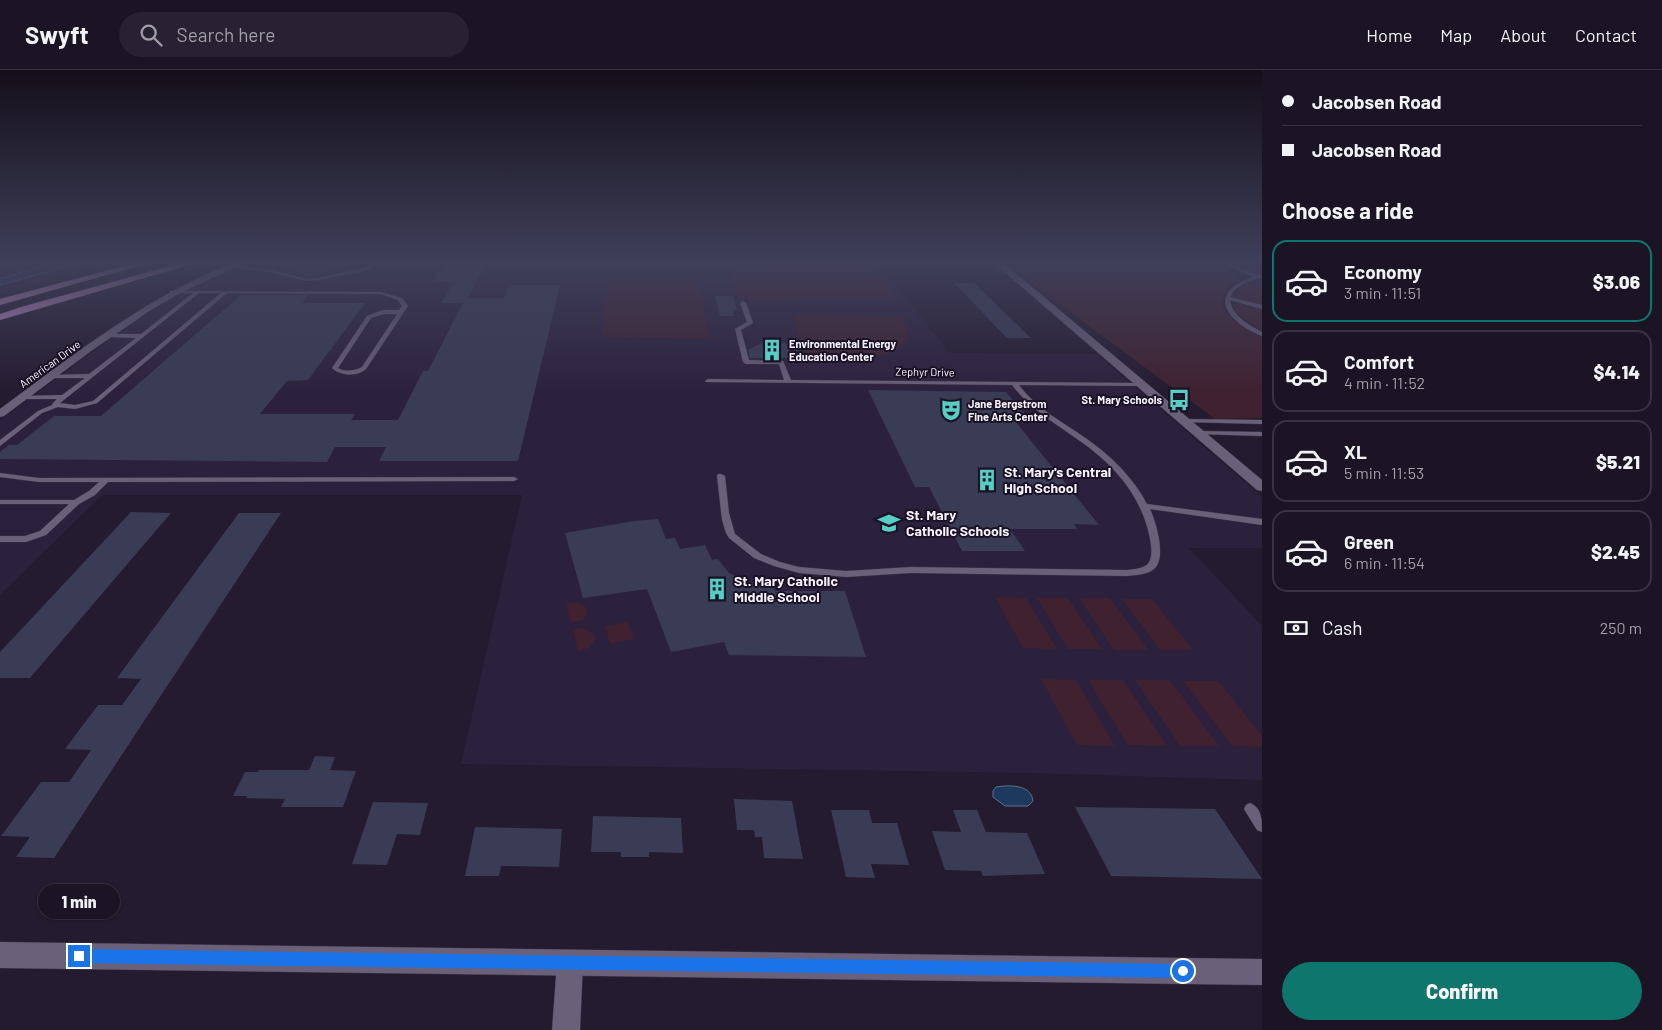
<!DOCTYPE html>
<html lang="en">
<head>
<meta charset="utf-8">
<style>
	body { margin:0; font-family:Barlow,sans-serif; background:#282131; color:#f1f3f6; height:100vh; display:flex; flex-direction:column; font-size:19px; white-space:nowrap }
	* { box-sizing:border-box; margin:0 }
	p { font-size:16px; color:#a09ea6 }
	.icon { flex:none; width:28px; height:28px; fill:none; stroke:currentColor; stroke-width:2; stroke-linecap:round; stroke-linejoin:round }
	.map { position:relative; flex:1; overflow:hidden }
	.sheet { display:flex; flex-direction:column; background:#1b1424; width:400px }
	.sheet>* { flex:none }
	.top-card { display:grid; align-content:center; height:110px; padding:0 20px; background:#1b1424 }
	.end { position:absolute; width:22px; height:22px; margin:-11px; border:6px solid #1a73e8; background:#fff; box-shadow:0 0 0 2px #fff }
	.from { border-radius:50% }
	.bubble { position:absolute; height:35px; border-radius:18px; background:#1b1424; box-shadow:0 1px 4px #0004,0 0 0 1px #393341; font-size:16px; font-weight:800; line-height:35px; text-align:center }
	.top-card b { display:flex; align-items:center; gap:18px; height:48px; font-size:19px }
	.top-card b+b { border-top:1px solid #393341 }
	.top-card i { width:12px; height:12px; background:#f1f3f6 }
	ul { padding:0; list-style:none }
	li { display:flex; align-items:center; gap:15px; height:82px; margin:0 10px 8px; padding:0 10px; border:2px solid #393341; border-radius:15px }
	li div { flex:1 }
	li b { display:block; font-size:19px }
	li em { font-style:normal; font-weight:800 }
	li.current { border-color:#0f766e }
	li>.icon { width:45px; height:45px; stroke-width:1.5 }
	h2 { padding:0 20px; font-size:22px; line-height:60px }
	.pay { display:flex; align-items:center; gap:12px; height:55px; padding:0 20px; font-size:19px }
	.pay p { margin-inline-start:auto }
	.action { display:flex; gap:10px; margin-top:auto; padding:10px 20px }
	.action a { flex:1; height:58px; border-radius:30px; background:#0f766e; color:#fff; font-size:20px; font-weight:800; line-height:58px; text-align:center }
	header { display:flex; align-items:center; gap:30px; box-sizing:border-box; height:70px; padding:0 25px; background:#1b1424; border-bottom:1px solid #393341 }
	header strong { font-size:24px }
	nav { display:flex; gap:28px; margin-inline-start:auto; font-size:18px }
	.search { width:350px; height:45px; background:#282131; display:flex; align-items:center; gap:12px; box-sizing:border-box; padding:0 18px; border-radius:28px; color:#a09ea6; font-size:19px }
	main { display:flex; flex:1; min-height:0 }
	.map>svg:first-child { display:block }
</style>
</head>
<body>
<header>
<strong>Swyft</strong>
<div class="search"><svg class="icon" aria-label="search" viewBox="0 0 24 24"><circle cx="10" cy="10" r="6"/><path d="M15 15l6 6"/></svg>Search here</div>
<nav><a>Home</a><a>Map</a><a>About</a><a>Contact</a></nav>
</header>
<main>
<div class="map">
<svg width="1262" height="960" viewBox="0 0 1262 960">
	<rect width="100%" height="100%" fill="#241b30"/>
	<path fill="#2c213c" d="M0,191h126l-126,34z
		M253,191h624l72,92 148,1 165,143v51h-73l73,78v154l-231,-7 -570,-9 61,-269h-420l-102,100v-175l153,-112 54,-31z"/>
	<path fill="#3f2130" d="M731,191h128l16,9 21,27 -143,3 -18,-6 -4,-20z
		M1001,191h212c10,5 18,9 24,18 -9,10 -15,13 -15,27l11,14 29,17v81l-47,1z
		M1223,191h39v13l-15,-4z
		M608,209h91l10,59 -107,-1z
		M1262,212v23l-26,-7 -1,-2c5,-12 14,-15 27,-14z
		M1233,233l29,6v22l-25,-17z
		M799,245l103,3c29,45 -71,45 -94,45l-15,-45z
		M995,527l31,1 31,51 -34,-1z
		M1037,528h31l34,51h-34z
		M1079,528h31l38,52h-34z
		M1122,529h30l41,51h-33z
		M576,532l10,5 1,7 -4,6 -12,3 -5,-20z
		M628,552l6,17 -24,5 -5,-18z
		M582,558l11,5 2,6 -5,9 -12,3 -5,-21z
		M1041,609l35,1 39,66 -38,-1z
		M1088,610h35l44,66 -39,-1z
		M1135,610h35l49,66h-39z
		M1183,611h35l44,55v11l-30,-1z"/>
	<path fill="#1d395d" stroke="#5e708d" d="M59,191h30l-89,24v-6z
		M996,717c13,-2 35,-3 37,14l-5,5h-23l-12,-9v-6z"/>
	<path fill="#393c54" d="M279,191h68v5l-39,10z
		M447,191h40l-19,37h36l5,-13h51l-42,176h-139l7,-14h-51l-8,15 -327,-3v-7l9,-7h8l37,-29h47l140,-121h68l-7,8h63l-57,77 -21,1 -27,33h95l-4,6h47l25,-49h5l35,-68h-22l13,-21h-21z
		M954,213h20l57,55h-24z
		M715,226h18l4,14h-4l1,6h-14z
		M761,273h25l5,15h-41l-2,-8z
		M868,320l138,2 25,29h-16l84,104 -25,-1 3,5h-67l15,22h-63l-33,-64h-14z
		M131,442l40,1 -141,165h-30v-26z
		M239,443h42l-227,345 -38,-1 14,-20 -29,-1 40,-54h28l22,-32 -26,-1 33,-44h24l19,-26 -24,-1z
		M658,449l8,20 9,-1 5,11 25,-4 7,15 6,-1 11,14 17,8 28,5 1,5h70l21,66 -137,-2 -5,-13 -53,10 -24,-63 -64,9 -18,-65 69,-12z
		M315,686l20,1 -5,13 26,1 -13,36h-62l4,-8 -39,-1 1,-2h-14l12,-24h13l1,-2h50z
		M734,729l58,2 11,58 -39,-1 -2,-21h-7l-1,-7h-17z
		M373,732l55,1 -8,32 -23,-1 -10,31 -35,-1z
		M1075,737l140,2 47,70 -151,-3z
		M831,740h38l3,13h25l12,42 -38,-1 4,14 -29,-1z
		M953,740h24l9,22 41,1 18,41 -62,2 -2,-5 -36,-1 -13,-39 29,1z
		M593,746l88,2 2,35 -34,-1v5h-28v-5h-30z
		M475,757l87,2 -3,38 -58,-1 -2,10h-34z"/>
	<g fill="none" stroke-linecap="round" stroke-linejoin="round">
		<g stroke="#3c3445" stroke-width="1">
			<path id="service" d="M370,191h4v5l-6,4 -50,10 -12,1 -35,-9 -41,-6 2,-1 39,5 35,9 12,-1 47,-10 5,-3z
				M1217,191h6l35,14h4v2c-12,3 -26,8 -32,20l32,8v4l-32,-9c2,16 19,25 32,32v4c-35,-14 -57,-43 -9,-59z
				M170,221l211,1 21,6 6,8 -42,63c-9,8 -26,7 -34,-1l35,-52 16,-6h16l3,-4 -4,-6 -17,-6 -154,-1 -130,110 -22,6 -17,-2 -16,6 -42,33v-6l38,-29 14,-6 1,-2 4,-4h-33l-2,-1v-2l40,-1 23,-17h-32l-2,-1v-2l38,-1 47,-36 -28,-1 -2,-1v-2h35l52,-41h-23zM199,223h22l-128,108 -18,4 -15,-2zM384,244h13l-35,53c-6,4 -18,5 -24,1l33,-50z
				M743,231l3,2 7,20 -12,7 8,30 34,1 8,19 352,3v2l-2,1 -122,-1c17,23 42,36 65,52 25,17 49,40 63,67l115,15v6l-112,-16c6,13 17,49 4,60 -7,6 -19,6 -27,7l-216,-3 -65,4 -47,-4 -25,-7 -20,-8 -25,-20 -3,-5 -4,-13 -5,-44 1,-2h3l4,2 4,37 6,21 26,20 19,8 19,5 47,4 65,-4 216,3c19,-2 26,-4 24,-25 -6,-45 -35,-79 -71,-104 -25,-18 -49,-31 -68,-56l-306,-3 -1,-1 3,-2 76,1 -5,-16h-33l-3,-2 -8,-33 12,-7 -7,-19z
				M1184,349l78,1v4l-80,-2 -1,-1z
				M1198,361l64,1v4l-66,-2 -2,-1z
				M0,403l39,5 475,-1 4,2 -4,2 -406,1 -13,13 -16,9 -33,31 -20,7h-26v-6h25l15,-5 29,-27h-69v-4h74l15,-9 10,-9h-60l-39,-5z
				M1250,733c12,5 12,17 12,29l-5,-2 -13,-21 2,-4z"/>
		</g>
		<g stroke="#3c3445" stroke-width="1">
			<path id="minor" d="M570,880l9,4 4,9 -3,67h-28l5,-67 4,-9z"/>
		</g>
		<g stroke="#3c3445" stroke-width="1">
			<path id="tertiary" d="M238,191h11l-67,31 -31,18 -60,41 -87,65 -4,1v-8c76,-56 149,-114 238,-148z
				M992,191h9l261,219v11l-5,-1z"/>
		</g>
		<g stroke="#3c3445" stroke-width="1">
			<path id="secondary" d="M0,872l1262,17v26l-1262,-17z"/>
		</g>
		<g stroke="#3c3445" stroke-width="1">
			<path id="motorway" d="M143,191h13l-156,44v-6z
				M189,191h13l-202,59v-6l21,-7z"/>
		</g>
		<use href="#service" fill="#6a6079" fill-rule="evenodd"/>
		<use href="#minor" fill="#6a6079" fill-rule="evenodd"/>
		<use href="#tertiary" fill="#6a6079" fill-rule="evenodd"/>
		<use href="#secondary" fill="#6a6079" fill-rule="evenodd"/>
		<use href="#motorway" fill="#c18ec3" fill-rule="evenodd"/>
	</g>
	<linearGradient id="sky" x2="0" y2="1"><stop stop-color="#140f1a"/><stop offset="0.59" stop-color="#3f3f59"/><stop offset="1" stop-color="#3f3f59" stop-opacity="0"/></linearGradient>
	<rect width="1262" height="325" fill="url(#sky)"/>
	<path fill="#1a73e8" d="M79,879l1104,15 5,2 2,5 -2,5 -5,2 -1104,-15 -5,-2 -2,-5 2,-5z"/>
	<defs>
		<g id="building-bare" transform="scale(1.725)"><path d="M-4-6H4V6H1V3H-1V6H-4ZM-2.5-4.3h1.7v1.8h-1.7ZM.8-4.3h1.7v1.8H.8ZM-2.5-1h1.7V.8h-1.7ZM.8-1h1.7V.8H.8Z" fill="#56cec3" stroke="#1a1226" stroke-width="2.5" paint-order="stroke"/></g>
		<g id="bus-bare" transform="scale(1.725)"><path d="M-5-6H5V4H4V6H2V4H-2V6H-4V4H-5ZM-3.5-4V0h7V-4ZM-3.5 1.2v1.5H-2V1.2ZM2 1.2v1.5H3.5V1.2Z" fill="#56cec3" stroke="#1a1226" stroke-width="2.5" paint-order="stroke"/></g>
		<g id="theatre-bare" transform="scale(1.725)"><path d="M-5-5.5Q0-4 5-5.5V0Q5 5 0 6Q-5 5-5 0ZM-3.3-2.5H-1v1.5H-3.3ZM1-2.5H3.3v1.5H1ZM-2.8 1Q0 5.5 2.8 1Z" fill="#56cec3" stroke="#1a1226" stroke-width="2.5" paint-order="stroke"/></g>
		<g id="school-bare" transform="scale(1.725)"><path d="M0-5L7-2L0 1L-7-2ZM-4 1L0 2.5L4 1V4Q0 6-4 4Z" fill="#56cec3" stroke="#1a1226" stroke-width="2.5" paint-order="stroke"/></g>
	</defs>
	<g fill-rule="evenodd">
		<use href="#building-bare" x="772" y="280"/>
		<use href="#bus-bare" x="1179" y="330"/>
		<use href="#theatre-bare" x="951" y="340"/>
		<use href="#building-bare" x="987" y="410"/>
		<use href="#school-bare" x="889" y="453"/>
		<use href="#building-bare" x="717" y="519"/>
	</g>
	<g text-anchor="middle" stroke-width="4" stroke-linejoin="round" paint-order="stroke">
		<g font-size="11" font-weight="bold" fill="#f6f2fe" stroke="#1a1226" text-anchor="start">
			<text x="789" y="278">Environmental Energy<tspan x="789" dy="13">Education Center</tspan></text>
			<text x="1162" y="334" text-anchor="end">St. Mary Schools</text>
			<text x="968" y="338">Jane Bergstrom<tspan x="968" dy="13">Fine Arts Center</tspan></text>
		</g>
		<g font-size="11" fill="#f6f2fe" stroke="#1a1226">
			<text transform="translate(50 294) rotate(-36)" y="4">American Drive</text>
			<text transform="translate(925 302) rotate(1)" y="4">Zephyr Drive</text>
		</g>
		<g font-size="14" font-weight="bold" fill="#f6f2fe" stroke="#1a1226" text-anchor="start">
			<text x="1004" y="407">St. Mary's Central<tspan x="1004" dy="16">High School</tspan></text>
			<text x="906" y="450">St. Mary<tspan x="906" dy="16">Catholic Schools</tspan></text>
			<text x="734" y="516">St. Mary Catholic<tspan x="734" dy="16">Middle School</tspan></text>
		</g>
	</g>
</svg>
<i class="end from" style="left:1183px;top:901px"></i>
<i class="end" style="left:79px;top:886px"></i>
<div class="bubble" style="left:38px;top:814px;width:82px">1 min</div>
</div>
<section class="sheet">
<div class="top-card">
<b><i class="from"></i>Jacobsen Road</b>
<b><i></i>Jacobsen Road</b>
</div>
<h2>Choose a ride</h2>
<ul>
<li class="current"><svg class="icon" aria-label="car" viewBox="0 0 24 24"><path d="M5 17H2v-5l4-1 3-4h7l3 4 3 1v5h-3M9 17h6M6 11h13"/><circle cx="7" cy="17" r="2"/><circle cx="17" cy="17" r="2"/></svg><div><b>Economy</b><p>3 min · 11:51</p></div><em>$3.06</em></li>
<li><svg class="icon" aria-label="car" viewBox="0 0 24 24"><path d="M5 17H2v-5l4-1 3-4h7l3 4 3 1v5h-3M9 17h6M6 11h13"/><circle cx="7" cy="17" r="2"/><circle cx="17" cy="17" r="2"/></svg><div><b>Comfort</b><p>4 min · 11:52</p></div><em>$4.14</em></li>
<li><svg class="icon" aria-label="car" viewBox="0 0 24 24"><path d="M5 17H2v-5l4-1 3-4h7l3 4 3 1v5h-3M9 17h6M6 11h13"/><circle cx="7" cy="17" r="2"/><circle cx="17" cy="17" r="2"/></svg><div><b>XL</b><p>5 min · 11:53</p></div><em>$5.21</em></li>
<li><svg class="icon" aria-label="car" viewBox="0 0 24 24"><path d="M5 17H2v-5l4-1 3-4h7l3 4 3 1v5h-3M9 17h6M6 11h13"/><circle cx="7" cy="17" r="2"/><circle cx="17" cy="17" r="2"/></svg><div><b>Green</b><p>6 min · 11:54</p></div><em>$2.45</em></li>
</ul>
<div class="pay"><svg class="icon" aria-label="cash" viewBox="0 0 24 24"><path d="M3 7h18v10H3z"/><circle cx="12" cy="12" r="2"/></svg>Cash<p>250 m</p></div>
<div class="action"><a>Confirm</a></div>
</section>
</main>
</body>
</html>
